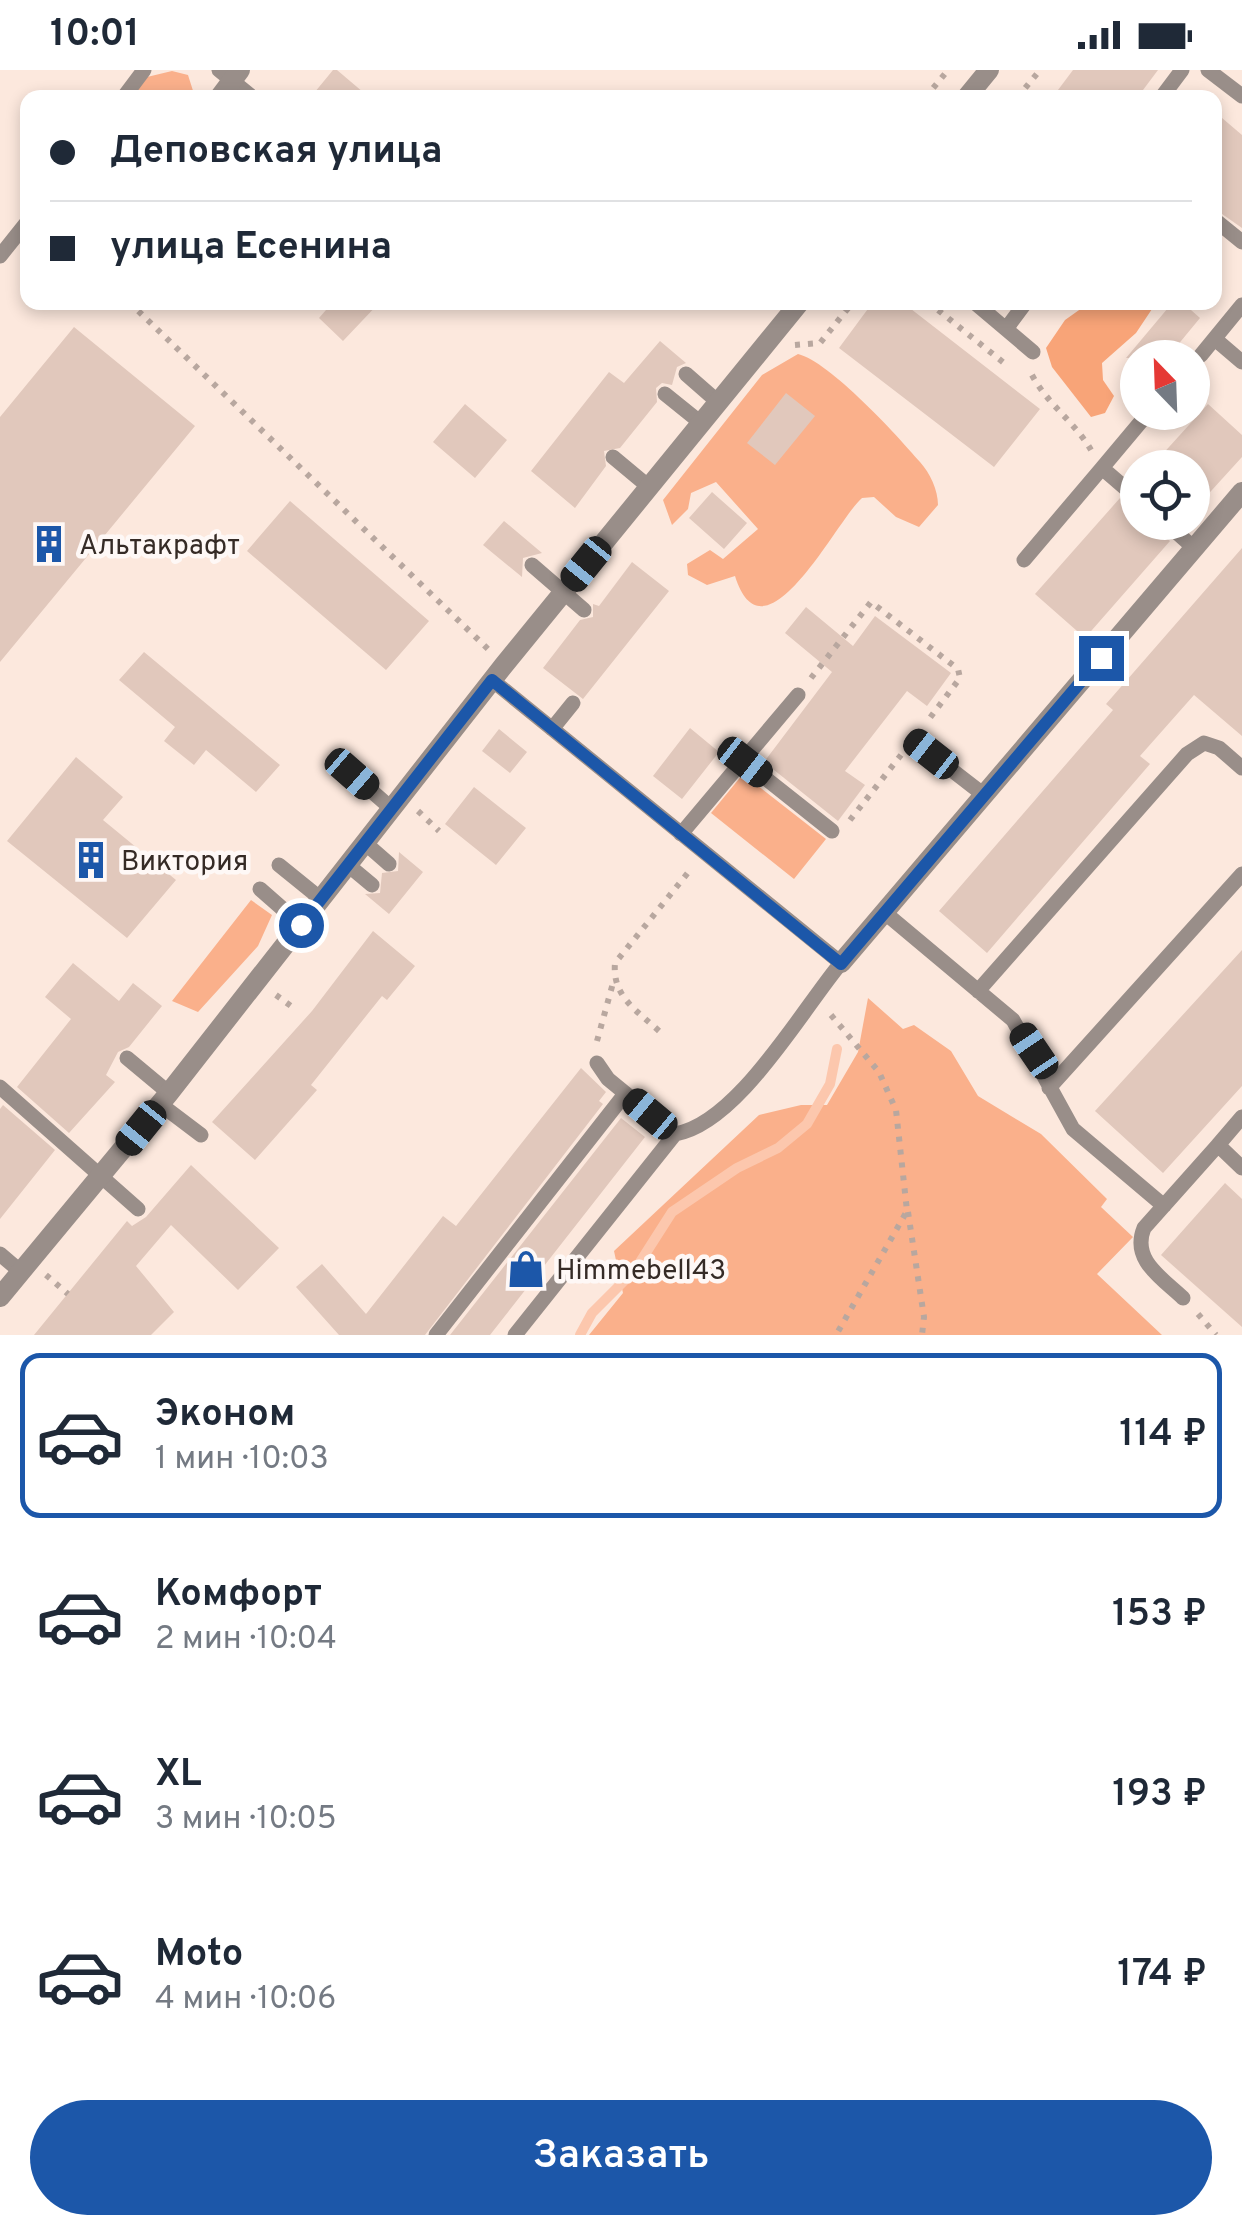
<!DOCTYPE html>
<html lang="ru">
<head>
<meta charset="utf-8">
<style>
	body { margin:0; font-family:Overpass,sans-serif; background:#f6f6f7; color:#1f2937; height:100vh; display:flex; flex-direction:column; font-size:38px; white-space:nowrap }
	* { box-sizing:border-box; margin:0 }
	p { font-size:32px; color:#747a83 }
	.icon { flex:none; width:55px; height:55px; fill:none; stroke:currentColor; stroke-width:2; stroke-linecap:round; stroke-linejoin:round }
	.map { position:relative; height:1265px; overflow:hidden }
	.drawer { display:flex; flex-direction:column; background:#fff; flex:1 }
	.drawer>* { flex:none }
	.banner { position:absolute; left:20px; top:20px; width:1202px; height:220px; border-radius:20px; box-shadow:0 5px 15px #0003; display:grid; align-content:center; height:220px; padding:0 30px; background:#fff }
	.needle { width:65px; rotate:337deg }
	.buttons { position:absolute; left:1120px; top:270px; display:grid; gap:20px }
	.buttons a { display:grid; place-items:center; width:90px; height:90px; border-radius:50%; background:#fff; box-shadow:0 5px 15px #0003; font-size:50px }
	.end { position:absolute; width:45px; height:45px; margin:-22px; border:12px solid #1c57a9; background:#fff; box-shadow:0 0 0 5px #fff }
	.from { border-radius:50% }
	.car { position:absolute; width:30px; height:60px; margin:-30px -15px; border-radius:12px; box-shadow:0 0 8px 2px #0007; background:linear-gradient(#222 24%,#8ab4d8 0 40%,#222 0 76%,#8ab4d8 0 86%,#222 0) }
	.banner b { display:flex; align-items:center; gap:35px; height:95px; font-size:38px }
	.banner b+b { border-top:2px solid #e0e1e3 }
	.banner i { width:25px; height:25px; background:#1f2937 }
	ul { padding:18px 0 0; list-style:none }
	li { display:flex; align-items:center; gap:30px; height:165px; margin:0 20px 15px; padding:0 10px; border:5px solid transparent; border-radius:20px }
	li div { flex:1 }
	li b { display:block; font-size:38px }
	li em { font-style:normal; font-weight:600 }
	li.current { border-color:#1c57a9 }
	li>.icon { width:90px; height:90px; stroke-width:1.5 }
	.action { display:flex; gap:20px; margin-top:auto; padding:20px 30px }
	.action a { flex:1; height:115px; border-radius:60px; background:#1c57a9; color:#fff; font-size:40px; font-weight:600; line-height:115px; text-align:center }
	.status { display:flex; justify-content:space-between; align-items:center; height:70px; padding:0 50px; background:#fff; direction:ltr }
	.status svg { height:28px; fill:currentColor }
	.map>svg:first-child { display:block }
</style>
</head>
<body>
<div class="status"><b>10:01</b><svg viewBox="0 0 49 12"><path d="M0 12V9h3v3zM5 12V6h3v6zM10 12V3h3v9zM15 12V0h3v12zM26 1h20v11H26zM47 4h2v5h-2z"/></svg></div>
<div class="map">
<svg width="1242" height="1265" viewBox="0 0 1242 1265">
	<rect width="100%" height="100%" fill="#fce8dd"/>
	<path fill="#fab08b" d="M172,1l16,4 7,22 -64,1 16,-21z
		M798,284c32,8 99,81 122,108 10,11 18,28 18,43l-19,22 -23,-10 -22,-20 -12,1c-25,21 -98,171 -127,78l-28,9 -19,-10 -1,-11 23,-14 13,9 35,-30 -42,-47 -25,11 -3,16 -16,16 -9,-25 99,-125z
		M743,704l83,65 -32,40 -83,-66z
		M251,830l21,15 -14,31 -60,66 -26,-11z
		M868,928l35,31 11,-4 37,26 27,45 63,38 66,65 -6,8 32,30 -36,37 65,61h-573l34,-42 -9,-42 145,-136 42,-10h26l31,-53z"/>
	<path fill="#f8a478" d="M1089,233h67l-20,30 -34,30 1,17 11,16 -9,17 -14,4 -39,-50 -6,-19 19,-28z"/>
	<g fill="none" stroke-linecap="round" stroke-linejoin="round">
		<path stroke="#fcc7ad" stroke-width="10" d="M580,1265l12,-22 43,-43 37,-58 65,-44 41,-20 29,-24 23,-40 7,-35"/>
	</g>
	<path fill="#e1c8bc" d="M333,0h4l33,28h-60z
		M1073,0h85l-21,28h-85z
		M1215,42l27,23v93l-27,-19z
		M333,232h47l-37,39 -24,-23z
		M873,232h29l138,107 -46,58 -155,-119z
		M1173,232h9l18,16 -33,40h-41z
		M74,257l121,99 -195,236v-245z
		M660,271l26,22 -9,4 -5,18 -10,-2 -6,5 1,14 -37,46 -16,3 2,15 -31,42 -44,-37 78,-99 15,11z
		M786,323l29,23 -40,49 -28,-22z
		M465,334l42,36 -32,38 -42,-36z
		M1208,334l34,31v22l-50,55v-44h-42z
		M712,422l35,31 -23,26 -35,-31z
		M1120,428l18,15v9h10l22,19 -85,97 -50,-44z
		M290,431l139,120 -43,49 -139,-119z
		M504,451l38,32 -19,5 -1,19 -39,-32z
		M1242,478v188l-48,-41 -54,61 10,8 -163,189 -48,-42 174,-201 -7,-6z
		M632,492l37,29 -86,108 -40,-31 37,-48 13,-3v-13l6,2z
		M806,537l47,39 22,-30 76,57 -24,33 -20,-15 -62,80 20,14 -27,36 -74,-59 68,-90 -47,-39z
		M144,582l136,113 -24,27 -50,-42 -12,15 -30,-24 11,-14 -56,-47z
		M690,658l29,24 -37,47 -29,-23z
		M499,659l28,23 -17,21 -28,-22z
		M76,687l47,40 -20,23 73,60 -49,58 -120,-97z
		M474,717l52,41 -30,37 -51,-41z
		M399,782l24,20 -34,42 -24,-20 15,-1 2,-20 16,-2z
		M373,861l42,35 -28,34 -5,-4 -71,89 6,5 -62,70 -43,-38 100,-111z
		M1242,880v136l-79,87 -68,-62z
		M73,893l46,38 14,-18 29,23 -33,41 -11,5 -12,23 9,7 -46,51 -52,-46 54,-68 -26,-22z
		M581,998l25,24 -7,9 4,3 -178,231h-86l-43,-48 26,-23 44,50 77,-98 13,10z
		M3,1035l52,45 -55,69v-110z
		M621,1048l24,19 -155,198h-40z
		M191,1095l88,83 -41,42 -67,-65 -35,41 38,46 -23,23h-117l93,-114 5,5 14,-9z
		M1225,1113l17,16v128l-81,-72z"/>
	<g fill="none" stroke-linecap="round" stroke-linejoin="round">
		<path stroke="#b8a79f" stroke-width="6" stroke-dasharray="5 8" stroke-linecap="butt" d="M925,28l23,-28
			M1017,28l23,-28
			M129,232l360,348
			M928,232l81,65
			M795,275l25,-2 33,-41
			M1032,305c16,30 42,46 59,75
			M811,608l60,-76 87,67 2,9 -34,45
			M418,741l21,20
			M850,750l51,-65
			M276,925l19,14
			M831,945l48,57 17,38 11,101 -71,124
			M659,961c-23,-21 -47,-35 -44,-68l76,-94
			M597,971l16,-58
			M908,1142l16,105 -2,18
			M46,1205l22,19
			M1198,1244l18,21"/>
		<path stroke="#998e89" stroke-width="15" d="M219,0l33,27
			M1208,0l34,26
			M123,28l21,-28
			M1161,28l21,-28
			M1215,150l27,22
			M0,186l28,-35
			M974,232l59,50
			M1006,259l20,-27
			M1215,269l27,23
			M1201,285l41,-50
			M686,304l32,28
			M665,324l36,29
			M613,387l36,30
			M1102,398l47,-56
			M1165,452l29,26
			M1024,490l78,-92 36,31
			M532,495l52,45
			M492,610l349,283c-40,48 -104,161 -166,171l-160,201
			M552,659l21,-26
			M913,670l71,55
			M745,692l87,69
			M352,704l40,35
			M681,764l117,-139
			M365,773l24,21
			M279,795l42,34
			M348,795l24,20
			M260,819l41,36
			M884,842l129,108 60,109 91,77
			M978,921l209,-237 17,-11 15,5 23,20
			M127,988l42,35
			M597,993l11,16 67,55
			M0,1017l138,122
			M1049,1018l193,-214
			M160,1034l41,31
			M1218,1075l24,-28
			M0,1184l21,18
			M1183,1228c-21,-20 -52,-38 -39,-70l74,-83 24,23
			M436,1265l189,-241"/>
		<path stroke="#998e89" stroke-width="20" d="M219,28l21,-28
			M966,28l23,-28
			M841,893l401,-471
			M0,1227l169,-204 335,-428 296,-363"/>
	</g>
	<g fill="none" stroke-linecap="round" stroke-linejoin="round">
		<path stroke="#1c57a9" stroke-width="12" d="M301,855l191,-245 349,284 260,-306"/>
	</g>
	<defs>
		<g id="building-bare" transform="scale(3)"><path d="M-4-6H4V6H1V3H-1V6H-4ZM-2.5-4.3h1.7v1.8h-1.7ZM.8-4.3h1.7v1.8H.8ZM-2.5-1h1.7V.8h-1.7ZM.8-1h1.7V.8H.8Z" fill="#1c57a9" stroke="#fef8f6" stroke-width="2.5" paint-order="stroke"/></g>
		<g id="shop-bare" transform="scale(3)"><path d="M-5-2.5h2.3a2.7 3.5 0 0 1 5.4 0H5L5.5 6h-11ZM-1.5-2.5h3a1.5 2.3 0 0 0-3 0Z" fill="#1c57a9" stroke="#fef8f6" stroke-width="2.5" paint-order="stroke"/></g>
	</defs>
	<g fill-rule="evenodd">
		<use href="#building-bare" x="49" y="474"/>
		<use href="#building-bare" x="91" y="790"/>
		<use href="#shop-bare" x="526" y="1199"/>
	</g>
	<g text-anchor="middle" stroke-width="9" stroke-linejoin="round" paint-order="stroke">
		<g font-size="28" fill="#352b26" stroke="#fef8f6" text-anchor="start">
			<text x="79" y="484">Альтакрафт</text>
			<text x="121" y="800">Виктория</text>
			<text x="556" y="1209">Himmebell43</text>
		</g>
	</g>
</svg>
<div class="buttons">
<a><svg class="needle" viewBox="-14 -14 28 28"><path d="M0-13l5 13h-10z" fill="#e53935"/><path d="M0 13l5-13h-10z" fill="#747a83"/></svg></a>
<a><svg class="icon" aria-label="locate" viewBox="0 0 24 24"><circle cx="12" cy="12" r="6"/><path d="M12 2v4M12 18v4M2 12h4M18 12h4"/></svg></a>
</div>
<i class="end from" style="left:301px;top:855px"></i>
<i class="end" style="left:1101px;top:588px"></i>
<i class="car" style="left:586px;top:494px;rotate:219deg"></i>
<i class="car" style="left:931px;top:684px;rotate:308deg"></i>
<i class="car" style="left:745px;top:692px;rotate:128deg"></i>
<i class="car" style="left:352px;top:704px;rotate:131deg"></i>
<i class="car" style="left:1034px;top:981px;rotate:326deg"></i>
<i class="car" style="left:650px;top:1044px;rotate:310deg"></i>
<i class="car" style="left:141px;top:1058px;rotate:219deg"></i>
<div class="banner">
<b><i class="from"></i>Деповская улица</b>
<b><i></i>улица Есенина</b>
</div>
</div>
<section class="drawer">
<ul>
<li class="current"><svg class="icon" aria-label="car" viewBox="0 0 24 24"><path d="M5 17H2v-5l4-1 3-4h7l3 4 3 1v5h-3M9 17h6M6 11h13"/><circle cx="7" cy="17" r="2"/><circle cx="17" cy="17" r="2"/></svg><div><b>Эконом</b><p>1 мин · 10:03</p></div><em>114 ₽</em></li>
<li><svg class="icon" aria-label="car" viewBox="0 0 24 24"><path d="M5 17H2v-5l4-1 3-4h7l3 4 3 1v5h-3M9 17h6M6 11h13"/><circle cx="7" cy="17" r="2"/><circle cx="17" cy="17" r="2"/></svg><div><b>Комфорт</b><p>2 мин · 10:04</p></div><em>153 ₽</em></li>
<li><svg class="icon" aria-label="car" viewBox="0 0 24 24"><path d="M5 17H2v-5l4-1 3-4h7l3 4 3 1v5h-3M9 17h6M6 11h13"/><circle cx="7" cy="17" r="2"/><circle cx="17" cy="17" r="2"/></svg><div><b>XL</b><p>3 мин · 10:05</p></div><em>193 ₽</em></li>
<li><svg class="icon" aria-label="car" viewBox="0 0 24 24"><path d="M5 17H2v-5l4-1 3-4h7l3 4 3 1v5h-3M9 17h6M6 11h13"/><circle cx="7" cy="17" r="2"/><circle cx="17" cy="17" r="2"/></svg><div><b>Moto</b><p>4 мин · 10:06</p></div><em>174 ₽</em></li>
</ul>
<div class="action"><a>Заказать</a></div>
</section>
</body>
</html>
